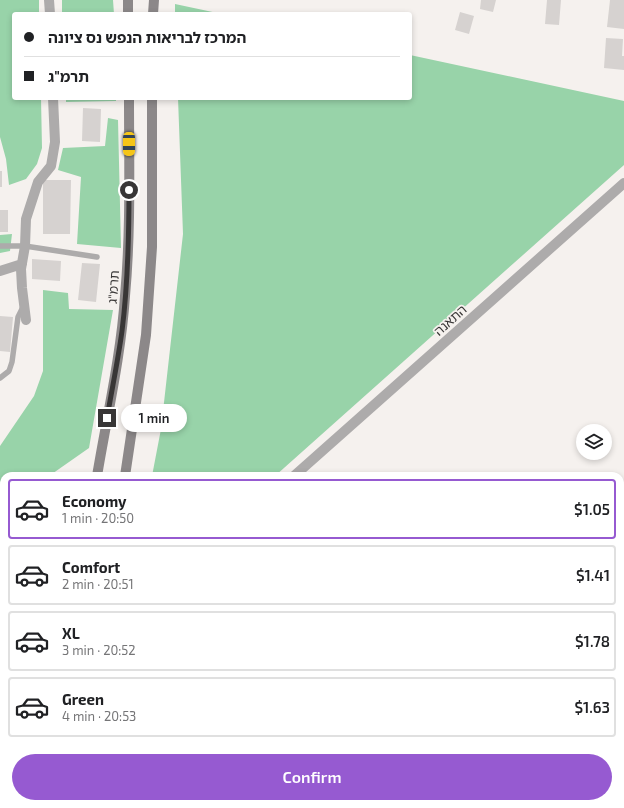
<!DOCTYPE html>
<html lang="en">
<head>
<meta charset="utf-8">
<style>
	body { margin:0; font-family:"Exo 2","Noto Sans Hebrew",sans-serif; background:#f6f6f6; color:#202124; height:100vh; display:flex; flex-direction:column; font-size:15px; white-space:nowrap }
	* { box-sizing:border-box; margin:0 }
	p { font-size:13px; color:#757577 }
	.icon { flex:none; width:22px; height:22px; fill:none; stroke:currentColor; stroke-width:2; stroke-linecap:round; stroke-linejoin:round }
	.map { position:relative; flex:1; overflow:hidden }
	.side { position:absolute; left:0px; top:472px; width:624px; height:336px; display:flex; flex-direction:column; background:#fff; border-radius:12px 12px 0 0; box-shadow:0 2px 6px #0003 }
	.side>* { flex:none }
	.hud { position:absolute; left:12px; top:12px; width:400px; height:88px; border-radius:4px; box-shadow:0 2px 6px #0003; display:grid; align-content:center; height:88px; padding:0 12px; background:#fff }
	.controls { position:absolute; left:576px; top:424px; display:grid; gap:8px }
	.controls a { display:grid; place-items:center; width:36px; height:36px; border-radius:50%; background:#fff; box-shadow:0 2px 6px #0003; font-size:20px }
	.end { position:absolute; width:18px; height:18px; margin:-9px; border:5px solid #383636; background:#fff; box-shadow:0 0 0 2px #fff }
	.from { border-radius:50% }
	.bubble { position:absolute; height:28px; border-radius:14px; background:#fff; box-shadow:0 2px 6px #0003; font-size:13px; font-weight:600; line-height:28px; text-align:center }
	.car { position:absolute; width:12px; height:24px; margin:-12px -6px; border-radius:5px; box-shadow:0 0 3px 1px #0007; background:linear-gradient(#f5c518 24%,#345 0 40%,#f5c518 0 76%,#345 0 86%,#f5c518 0) }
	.hud b { display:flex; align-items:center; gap:14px; height:38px; font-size:15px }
	.hud b+b { border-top:1px solid #e0e0e0 }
	.hud i { width:10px; height:10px; background:#202124 }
	ul { padding:7px 0 0; list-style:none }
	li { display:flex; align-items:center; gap:12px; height:60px; margin:0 8px 6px; padding:0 4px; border:2px solid #e0e0e0; border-radius:4px }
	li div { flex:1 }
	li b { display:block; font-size:15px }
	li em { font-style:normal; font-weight:600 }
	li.active { border-color:#965ad1 }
	li>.icon { width:36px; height:36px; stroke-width:1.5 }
	.action { display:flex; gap:8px; margin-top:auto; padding:8px 12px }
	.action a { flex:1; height:46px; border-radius:24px; background:#965ad1; color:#fff; font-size:16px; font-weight:600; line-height:46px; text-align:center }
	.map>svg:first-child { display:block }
</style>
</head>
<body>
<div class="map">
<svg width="624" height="808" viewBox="0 0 624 808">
	<rect width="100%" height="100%" fill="#f5f1ee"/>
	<path fill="#98d3a9" d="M0,0h39v14h-25v84h27l1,50 -5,16 -11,15 -17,6 -3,-26 -6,-22z
		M62,0h51l1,14h-52z
		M175,4l47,10h-47z
		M410,55l214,46v64l-349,311h-123l9,-47 22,-195 -5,-136h232z
		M66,98h50v3l-50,1z
		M108,118l10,2 3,128 -44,-4 4,-67 -23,-7 5,-22 42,-2z
		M12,234l-2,17 -10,2v-18z
		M43,290l25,3 1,16 44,1 -24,138 -40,28h-45v19h-4v-49l34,-50 9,-25z
		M0,511l4,1v31l-4,-1z
		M624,551v257h-2l-2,-28v-190z"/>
	<path fill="#d6d2d0" d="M481,0h15l-3,12 -13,-3z
		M547,0h14l-2,25 -14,-1z
		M610,0h14v29l-17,-2z
		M460,12l14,4 -5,18 -14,-4z
		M606,38l17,1 -1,17h2v14l-20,-2z
		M83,108l18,1 -1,33 -18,-1z
		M0,171h2v16h-2z
		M43,180h28l-1,54h-27z
		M0,210h8v22h-8z
		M32,259l29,2 -1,20 -28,-2z
		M82,263l18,1 -4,38 -18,-2z
		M0,316l13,1 -3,35 -10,-1z
		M4,714v34l-4,-2v-27z
		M54,804h24l-3,4h-23z
		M96,804h41l-2,4h-31z
		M170,804h31l3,3 -1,1h-28z"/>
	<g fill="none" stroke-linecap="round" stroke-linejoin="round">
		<path stroke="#adabab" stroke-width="5.5" d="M0,246h25l72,11
			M0,378l9,-7 3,-9 6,-45 5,-10"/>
		<path stroke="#adabab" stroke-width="10" d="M49,0l1,14
			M0,271l22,-7
			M26,320l-4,-32 -1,-19 4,-23 1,-27 12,-37 13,-16 4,-24 -2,-44
			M294,476l330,-293"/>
		<path stroke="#8c8889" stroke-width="10" d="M128,0v14
			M153,14l1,-14
			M97,476c10,-60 24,-120 28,-180 6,-66 4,-132 4,-198
			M125,476l21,-141 6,-88v-149
			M0,562h4
			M0,588h4
			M9,808l2,-4"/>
	</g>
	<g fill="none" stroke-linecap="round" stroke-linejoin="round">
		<path stroke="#383636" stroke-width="5" d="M107,418c5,-29 11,-58 15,-87 6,-47 7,-94 7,-141"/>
	</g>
	<g text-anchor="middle" stroke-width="3.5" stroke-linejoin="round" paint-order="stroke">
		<g font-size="13" fill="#383636" stroke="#f5f1ee">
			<text transform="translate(113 287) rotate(-86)" y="5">תרמ"ג</text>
			<text transform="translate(450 320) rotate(-42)" y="5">התאנה</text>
		</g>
	</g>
</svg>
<div class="controls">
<a><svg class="icon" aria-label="layers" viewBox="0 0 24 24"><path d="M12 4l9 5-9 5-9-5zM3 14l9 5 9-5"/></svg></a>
</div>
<i class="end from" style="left:129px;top:190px"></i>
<i class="end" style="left:107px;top:418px"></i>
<div class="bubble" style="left:121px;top:404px;width:66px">1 min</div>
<i class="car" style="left:129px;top:144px;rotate:180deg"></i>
<div class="hud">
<b><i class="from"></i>המרכז לבריאות הנפש נס ציונה</b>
<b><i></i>תרמ&quot;ג</b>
</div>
<section class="side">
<ul>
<li class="active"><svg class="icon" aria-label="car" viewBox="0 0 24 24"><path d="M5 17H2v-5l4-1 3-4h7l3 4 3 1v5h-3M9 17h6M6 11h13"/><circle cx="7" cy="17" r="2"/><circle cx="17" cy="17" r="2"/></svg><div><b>Economy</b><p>1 min · 20:50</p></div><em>$1.05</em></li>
<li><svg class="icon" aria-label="car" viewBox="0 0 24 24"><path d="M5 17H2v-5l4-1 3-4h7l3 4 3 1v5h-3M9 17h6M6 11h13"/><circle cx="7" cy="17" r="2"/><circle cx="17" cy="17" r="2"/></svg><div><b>Comfort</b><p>2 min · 20:51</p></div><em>$1.41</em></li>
<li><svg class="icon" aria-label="car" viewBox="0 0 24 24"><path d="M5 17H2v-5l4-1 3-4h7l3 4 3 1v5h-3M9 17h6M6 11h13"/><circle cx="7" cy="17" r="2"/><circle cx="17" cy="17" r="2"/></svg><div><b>XL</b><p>3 min · 20:52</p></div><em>$1.78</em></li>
<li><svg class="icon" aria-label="car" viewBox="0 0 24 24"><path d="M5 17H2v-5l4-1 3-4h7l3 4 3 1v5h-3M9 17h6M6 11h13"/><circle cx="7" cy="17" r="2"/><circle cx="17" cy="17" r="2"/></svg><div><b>Green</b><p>4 min · 20:53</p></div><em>$1.63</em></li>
</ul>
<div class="action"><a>Confirm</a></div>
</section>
</div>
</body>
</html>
